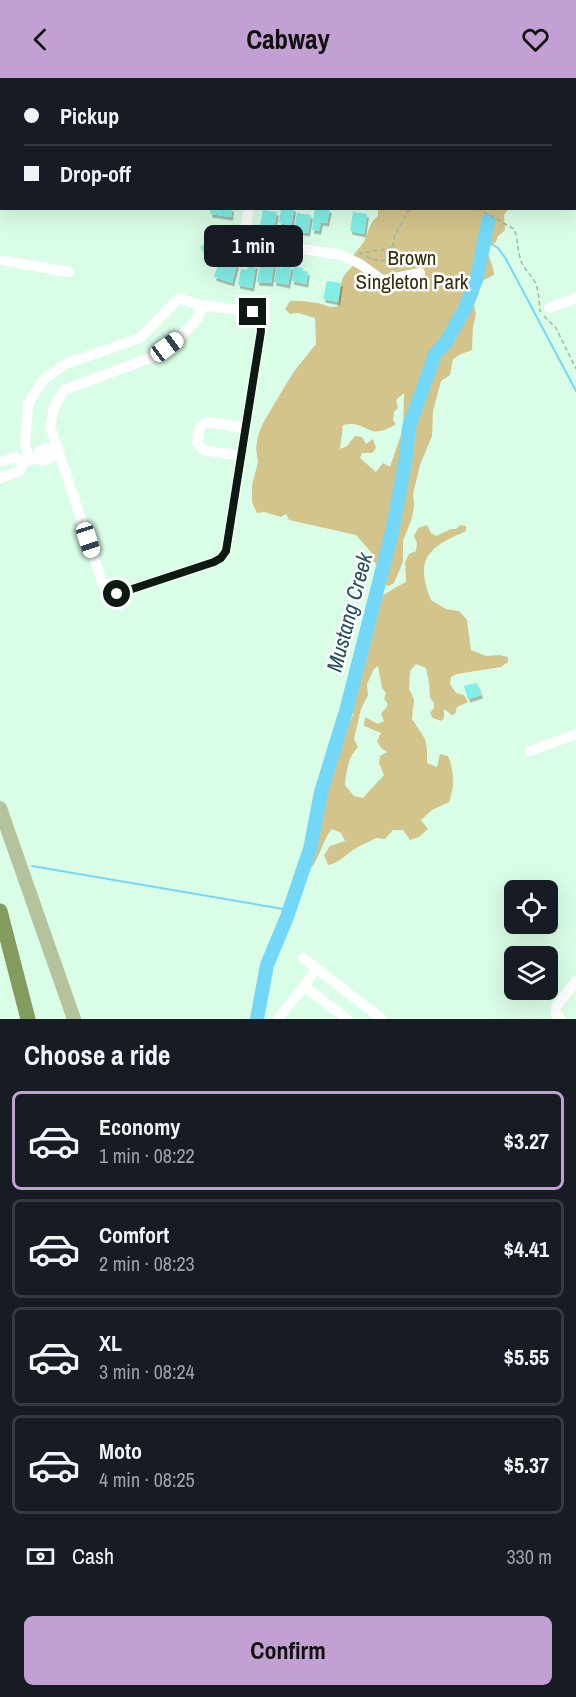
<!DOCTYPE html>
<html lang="en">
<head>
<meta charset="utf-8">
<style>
	body { margin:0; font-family:"Archivo Narrow",sans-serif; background:#242831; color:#f1f3f6; height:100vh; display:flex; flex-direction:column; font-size:22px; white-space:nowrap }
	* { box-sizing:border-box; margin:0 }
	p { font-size:20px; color:#9ea1a6 }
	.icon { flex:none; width:33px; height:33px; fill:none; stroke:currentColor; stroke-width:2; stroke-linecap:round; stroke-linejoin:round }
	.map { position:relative; height:941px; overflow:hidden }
	.drawer { display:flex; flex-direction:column; background:#171b24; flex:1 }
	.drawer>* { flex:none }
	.banner { position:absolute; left:0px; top:0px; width:576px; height:132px; box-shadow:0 6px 24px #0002; display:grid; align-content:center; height:132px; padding:0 24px; background:#171b24 }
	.tools { position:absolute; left:504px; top:802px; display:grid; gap:12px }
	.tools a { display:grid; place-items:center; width:54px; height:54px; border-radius:9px; background:#171b24; box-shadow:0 6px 24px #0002; font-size:30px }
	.end { position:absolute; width:27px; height:27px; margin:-14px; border:8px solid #0d1a12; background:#fff; box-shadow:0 0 0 3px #fff }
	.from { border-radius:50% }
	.bubble { position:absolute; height:42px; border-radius:9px; background:#171b24; box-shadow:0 6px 24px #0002; font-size:20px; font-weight:700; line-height:42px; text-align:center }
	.car { position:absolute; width:18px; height:36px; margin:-18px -9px; border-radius:8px; box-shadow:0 0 4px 2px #0007; background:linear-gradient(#fff 24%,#345 0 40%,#fff 0 76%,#345 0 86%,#fff 0) }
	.banner b { display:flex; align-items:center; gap:21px; height:57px; font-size:22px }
	.banner b+b { border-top:2px solid #363941 }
	.banner i { width:15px; height:15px; background:#f1f3f6 }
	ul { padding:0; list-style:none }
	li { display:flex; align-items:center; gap:18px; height:99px; margin:0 12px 9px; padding:0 12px; border:3px solid #363941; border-radius:9px }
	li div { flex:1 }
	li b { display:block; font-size:22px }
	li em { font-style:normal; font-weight:700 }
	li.current { border-color:#c3a0d4 }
	li>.icon { width:54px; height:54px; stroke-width:1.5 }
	h2 { padding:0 24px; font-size:27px; line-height:72px }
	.pay { display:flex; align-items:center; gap:15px; height:66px; padding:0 24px; font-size:22px }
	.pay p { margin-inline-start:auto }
	.cta { display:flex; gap:12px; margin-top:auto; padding:12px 24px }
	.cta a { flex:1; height:69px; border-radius:9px; background:#c3a0d4; color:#111; font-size:24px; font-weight:700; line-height:69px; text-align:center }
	header { display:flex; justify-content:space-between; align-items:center; height:78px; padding:0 24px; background:#c3a0d4; color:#111; font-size:27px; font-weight:700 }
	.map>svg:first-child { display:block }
</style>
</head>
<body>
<header><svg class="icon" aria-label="back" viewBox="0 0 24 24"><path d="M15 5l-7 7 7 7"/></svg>Cabway<svg class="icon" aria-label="heart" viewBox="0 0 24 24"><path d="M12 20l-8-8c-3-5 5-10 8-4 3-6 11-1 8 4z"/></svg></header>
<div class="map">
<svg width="576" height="941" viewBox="0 0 576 941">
	<defs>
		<filter id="shadow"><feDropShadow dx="2" dy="3.5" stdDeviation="0" flood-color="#0004"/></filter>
	</defs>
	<rect width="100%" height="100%" fill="#dafde7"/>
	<path fill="#d3c48c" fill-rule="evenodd" d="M378,131h130l-4,6 1,15 -7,6 -2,6 -9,6c1,10 7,18 7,27l-14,7 -1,11 -5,12 2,9 -3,13 -1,23 -11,4 -8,5 -3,16 -9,6 -8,30 -1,25 -12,29 -7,29 1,11 -2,13 -9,23v21l-9,21 -5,3 -4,-1 -3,-5 2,-10 -11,-9 -2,-9 -15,-17 -67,-15 -3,-6 -5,3 -17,-5 -7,1 -5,-11v-17l6,-23 -2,-14 2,-12 5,-13 22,-37 10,-16 21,-26 -1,-26 -17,-5 -8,1 -5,-5 5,-8c8,-1 19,1 27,2 8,1 13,6 21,3 1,-8 2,-18 4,-26 4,-11 15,-12 12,-26 4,-5 9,-10 12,-16 3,-9 4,-16 12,-22zM404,315l-1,36 -13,38 -7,-4 -7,9 -16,-14 2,-5h10l4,-5 -3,-9 -7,5 -4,-7 -7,-1 -8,10 -7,3 3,-24c26,-6 23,18 53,-1l-3,-4 1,-8 4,-4 -2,-8z
		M427,447l4,8 5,3 15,-7h5l4,-4 6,1v5c-37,16 -52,27 -35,69l15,9 13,2 8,9 4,30 15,6 13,-1 9,2v5l-7,5 -44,7 -6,3 -1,7 6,9 8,2 4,7 -11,5 -2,7 -3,1 -8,-6v9l-3,3 -8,-3 -3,-5 4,-5v-5l-4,-5 -1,-16 -3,-14 -10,-4 -6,7 -1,18 5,10 -2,20 13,20 2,11v13l10,4 3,-13 8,2c6,14 7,30 1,46l-17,8 -11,10 7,9 -9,8 -9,3 -7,-10h-10l-8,9 -9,-1c-6,4 -12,5 -18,9 -11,6 -18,16 -30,18l-4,-10 6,-9 15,-5 -4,-8 -9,-4c-10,11 -13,33 -23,41v-9l4,-8 2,-13 6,-15 1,-14 15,-49 3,-23 13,-24 -1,-43 3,-21 14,-12 10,-42c10,-4 17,-11 27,-15l-1,-20 4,-8 7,-3 1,-8 -3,-7 4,-8zM378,588l4,22 4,5 -2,5 4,7 -7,9 3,7 -6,3 -13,-7 -1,9 17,7 -4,8 4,7 6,4 -7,4 -1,7 5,12 -21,23 -9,-2 -9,-11c1,-13 3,-28 13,-38l-4,-8 7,-30 7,-14 -1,-11 7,-15z"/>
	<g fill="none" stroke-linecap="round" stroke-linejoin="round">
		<path stroke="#73d8f7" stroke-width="2" d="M484,161l14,9 8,11 70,132
			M32,788l257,44"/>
		<path stroke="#73d8f7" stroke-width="14" d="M547,2l3,-2
			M257,941l10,-54 20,-48 23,-68 11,-57 25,-81 46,-179 14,-75 3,-30 26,-73 11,-12 19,-34 12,-31 11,-56"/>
	</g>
	<path fill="#80efe6" filter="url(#shadow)" d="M211,130h21l-1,9 -21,-3z
		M281,130h13l-3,22 -7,-1 1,-5 -6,-1z
		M315,130l15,1 -3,14 -6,-1 -2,9 -7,-1z
		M263,132l14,2 -3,16 -14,-2z
		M353,134l14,2 -3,20 -14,-3z
		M297,135l14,2 -3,18 -14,-2z
		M216,158l5,6 -7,5 6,8 -10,6 -10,-14z
		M220,181l17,5 -5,19 -18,-6z
		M261,183l13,3 -3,19 -14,-1z
		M249,186l7,1 -4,23 -14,-3 3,-16 6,1z
		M283,186l9,2 -4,19 -14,-3 3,-15 5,1z
		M294,189l9,1 -1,3 6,1 -2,12 -14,-3z
		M327,203l14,2 -3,19 -15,-3z
		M477,605l4,12 -13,4 -4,-13z"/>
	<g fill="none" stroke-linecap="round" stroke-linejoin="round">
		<path stroke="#9cb8a6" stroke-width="1.5" stroke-dasharray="4.5 3" stroke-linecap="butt" d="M408,0l2,2
			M468,2l3,-2
			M477,130l37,21c4,9 3,19 6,28 2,11 10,16 15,25 4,8 4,20 5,29l1,1
			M360,177v-2l32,-5
			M366,179c10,2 16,7 26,1
			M395,191l-3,-11 2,-21 16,-29
			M544,238l12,12 20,41"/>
		<path stroke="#fff" stroke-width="10" d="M217,2l1,-2
			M321,2v-2
			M0,20h2
			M249,130l-5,32 97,15 19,9 22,16h3l35,-7
			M0,182l69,12
			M549,230l27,-10
			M58,372l-8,-24 4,-18 10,-18 91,-34 23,-17 19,-20 6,-14
			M241,378l-38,-6 -6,-7 3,-16 7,-5 38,6
			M35,380l8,3 9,-4 3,-6
			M0,384l16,-5 7,6
			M0,400l20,-7 3,-8 12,-5 5,-7 9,-3 6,3 3,-1 45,134 4,8 10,2 97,-32 7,-4 5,-7 35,-220 -2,-11 -6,-8 -53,-7 -21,-7 -39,40 -75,26 -22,16 -15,24 -3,42 5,14
			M530,673l46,-17
			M303,880l79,61
			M316,890l-12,18 43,33
			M278,941l26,-33
			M561,941l-5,-5v-7l20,-26"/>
		<path stroke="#b5c39d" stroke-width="14" d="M0,730l74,211"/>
		<path stroke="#839b5c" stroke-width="15" d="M0,833l28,108"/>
	</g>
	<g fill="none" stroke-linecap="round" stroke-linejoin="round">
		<path stroke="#0d1a12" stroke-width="8" d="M117,516l97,-32 7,-4 5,-7 35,-220 -1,-11 -7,-8"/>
	</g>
	<g text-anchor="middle" stroke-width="5" stroke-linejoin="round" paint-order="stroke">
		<g font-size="21" fill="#362d09" stroke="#fff">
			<text x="412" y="187">Brown<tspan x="412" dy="24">Singleton Park</tspan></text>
		</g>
		<g font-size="22" font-style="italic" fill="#24505d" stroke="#fff">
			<text transform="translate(349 534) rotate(-75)" y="8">Mustang Creek</text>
		</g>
	</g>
</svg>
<div class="tools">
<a><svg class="icon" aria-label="locate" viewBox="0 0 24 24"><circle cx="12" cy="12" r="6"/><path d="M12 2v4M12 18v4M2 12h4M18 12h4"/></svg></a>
<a><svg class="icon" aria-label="layers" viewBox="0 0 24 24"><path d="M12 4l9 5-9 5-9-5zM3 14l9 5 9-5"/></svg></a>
</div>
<i class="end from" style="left:117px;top:516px"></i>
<i class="end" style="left:253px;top:234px"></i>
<div class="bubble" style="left:204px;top:147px;width:99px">1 min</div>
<i class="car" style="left:167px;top:269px;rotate:53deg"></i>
<i class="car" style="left:88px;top:462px;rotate:162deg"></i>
<div class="banner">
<b><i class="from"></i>Pickup</b>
<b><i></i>Drop-off</b>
</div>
</div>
<section class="drawer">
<h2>Choose a ride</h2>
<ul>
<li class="current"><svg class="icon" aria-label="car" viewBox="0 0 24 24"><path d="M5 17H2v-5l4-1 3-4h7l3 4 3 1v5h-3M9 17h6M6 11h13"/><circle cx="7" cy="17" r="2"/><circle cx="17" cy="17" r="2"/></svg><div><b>Economy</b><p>1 min · 08:22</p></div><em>$3.27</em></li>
<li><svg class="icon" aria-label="car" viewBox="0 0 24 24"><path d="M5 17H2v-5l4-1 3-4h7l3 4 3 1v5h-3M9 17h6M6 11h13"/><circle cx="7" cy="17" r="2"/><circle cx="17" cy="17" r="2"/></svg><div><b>Comfort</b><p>2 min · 08:23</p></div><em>$4.41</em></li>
<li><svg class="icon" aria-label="car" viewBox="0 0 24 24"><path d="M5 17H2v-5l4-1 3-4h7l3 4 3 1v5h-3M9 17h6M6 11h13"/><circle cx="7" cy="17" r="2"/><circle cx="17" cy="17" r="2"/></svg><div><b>XL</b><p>3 min · 08:24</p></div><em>$5.55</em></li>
<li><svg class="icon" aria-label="car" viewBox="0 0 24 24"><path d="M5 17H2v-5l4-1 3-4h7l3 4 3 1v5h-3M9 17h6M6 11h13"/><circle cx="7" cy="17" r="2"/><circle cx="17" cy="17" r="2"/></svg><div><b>Moto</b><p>4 min · 08:25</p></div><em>$5.37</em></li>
</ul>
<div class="pay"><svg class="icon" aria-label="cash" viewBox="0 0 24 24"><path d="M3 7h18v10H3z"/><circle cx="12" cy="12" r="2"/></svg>Cash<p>330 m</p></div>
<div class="cta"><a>Confirm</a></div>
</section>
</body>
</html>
